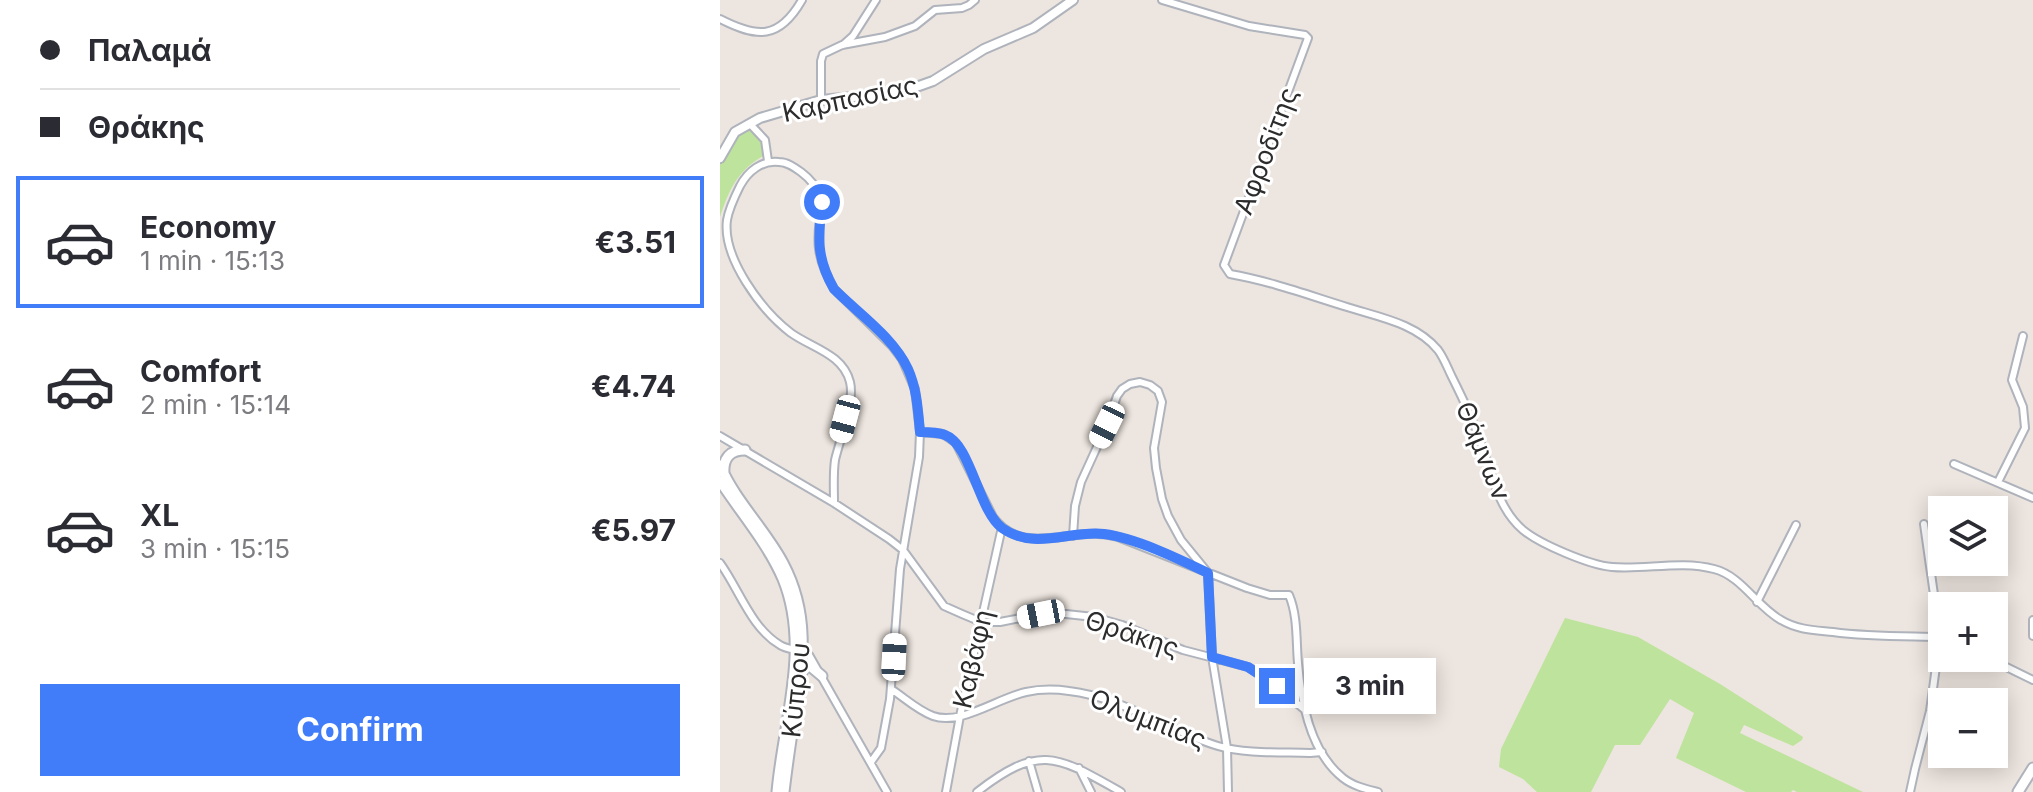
<!DOCTYPE html>
<html lang="en">
<head>
<meta charset="utf-8">
<style>
	body { margin:0; font-family:Inter,sans-serif; background:#f7f7f7; color:#2b2b33; height:100vh; display:flex; flex-direction:column; font-size:30px; white-space:nowrap }
	* { box-sizing:border-box; margin:0 }
	p { font-size:26px; color:#7c7c81 }
	.icon { flex:none; width:44px; height:44px; fill:none; stroke:currentColor; stroke-width:2; stroke-linecap:round; stroke-linejoin:round }
	.map { position:relative; flex:1; overflow:hidden }
	.sheet { display:flex; flex-direction:column; background:#fff; width:720px }
	.sheet>* { flex:none }
	.top-card { display:grid; align-content:center; height:176px; padding:0 40px; background:#fff }
	.fabs { position:absolute; left:1208px; top:496px; display:grid; gap:16px }
	.fabs a { display:grid; place-items:center; width:80px; height:80px; border-radius:0px; background:#fff; box-shadow:0 4px 20px #0003; font-size:40px }
	.end { position:absolute; width:36px; height:36px; margin:-18px; border:10px solid #417df8; background:#fff; box-shadow:0 0 0 4px #fff }
	.from { border-radius:50% }
	.bubble { position:absolute; height:56px; border-radius:0px; background:#fff; box-shadow:0 4px 20px #0003; font-size:26px; font-weight:700; line-height:56px; text-align:center }
	.car { position:absolute; width:24px; height:48px; margin:-24px -12px; border-radius:10px; box-shadow:0 0 6px 2px #0007; background:linear-gradient(#fff 24%,#345 0 40%,#fff 0 76%,#345 0 86%,#fff 0) }
	.top-card b { display:flex; align-items:center; gap:28px; height:76px; font-size:30px }
	.top-card b+b { border-top:2px solid #e1e1e2 }
	.top-card i { width:20px; height:20px; background:#2b2b33 }
	ul { padding:0; list-style:none }
	li { display:flex; align-items:center; gap:24px; height:132px; margin:0 16px 12px; padding:0 24px; border:4px solid transparent; border-radius:0px }
	li div { flex:1 }
	li b { display:block; font-size:30px }
	li em { font-style:normal; font-weight:700 }
	li.selected { border-color:#417df8 }
	li>.icon { width:72px; height:72px; stroke-width:1.5 }
	.button { display:flex; gap:16px; margin-top:auto; padding:16px 40px }
	.button a { flex:1; height:92px; border-radius:0px; background:#417df8; color:#fff; font-size:32px; font-weight:700; line-height:92px; text-align:center }
	main { display:flex; flex:1; min-height:0 }
	.map>svg:first-child { display:block }
</style>
</head>
<body>
<main>
<section class="sheet">
<div class="top-card">
<b><i class="from"></i>Παλαμά</b>
<b><i></i>Θράκης</b>
</div>
<ul>
<li class="selected"><svg class="icon" aria-label="car" viewBox="0 0 24 24"><path d="M5 17H2v-5l4-1 3-4h7l3 4 3 1v5h-3M9 17h6M6 11h13"/><circle cx="7" cy="17" r="2"/><circle cx="17" cy="17" r="2"/></svg><div><b>Economy</b><p>1 min · 15:13</p></div><em>€3.51</em></li>
<li><svg class="icon" aria-label="car" viewBox="0 0 24 24"><path d="M5 17H2v-5l4-1 3-4h7l3 4 3 1v5h-3M9 17h6M6 11h13"/><circle cx="7" cy="17" r="2"/><circle cx="17" cy="17" r="2"/></svg><div><b>Comfort</b><p>2 min · 15:14</p></div><em>€4.74</em></li>
<li><svg class="icon" aria-label="car" viewBox="0 0 24 24"><path d="M5 17H2v-5l4-1 3-4h7l3 4 3 1v5h-3M9 17h6M6 11h13"/><circle cx="7" cy="17" r="2"/><circle cx="17" cy="17" r="2"/></svg><div><b>XL</b><p>3 min · 15:15</p></div><em>€5.97</em></li>
</ul>
<div class="button"><a>Confirm</a></div>
</section>
<div class="map">
<svg width="1313" height="792" viewBox="0 0 1313 792">
	<rect width="100%" height="100%" fill="#ede5df"/>
	<path fill="#bee39c" d="M30,127c8,8 15,17 15,28 -26,14 -36,34 -45,62v-56l13,-25z
		M845,618l73,19 82,47 83,53 -1,3 -9,6 -49,-21 -4,8 123,59h-66l-4,-2 -2,2h-45l-70,-34 18,-45 -24,-14 -30,46h-25l-24,47h-54l-14,-13 -24,-12 2,-18z"/>
	<g fill="none" stroke-linecap="round" stroke-linejoin="round">
		<g stroke="#afb3bc" stroke-width="10">
			<path id="minor" d="M442,0l87,26 56,9 3,3 -84,227 6,9c40,7 78,21 117,33 31,10 69,16 91,43 6,8 10,19 14,27 10,20 20,40 27,61 12,31 17,69 44,92 17,14 66,35 89,37 33,3 69,-7 102,2 28,7 43,38 67,51 17,10 33,10 52,12 37,5 73,4 109,5
				M0,19c37,19 59,21 82,-19
				M123,45l10,-9 23,-36
				M101,100v-39l2,-7 19,-9 43,-8 30,-11 20,-16 27,-2 7,-3 6,-5
				M30,124l15,16 3,21
				M200,432l23,2 13,9 37,74c24,33 60,19 94,17 11,-1 20,0 31,3l129,51 23,7h19c9,21 7,46 9,68 3,39 12,89 45,115 10,8 23,11 35,14
				M0,436l114,67 55,36 14,11 41,56 18,8 19,8h19l41,-8h25l28,3 28,8 61,25 65,17 22,14 35,29
				M1234,464l79,34
				M1278,482l27,-54 -2,-21 -11,-27 11,-44
				M114,503c0,-15 -1,-29 1,-43 5,-22 20,-57 15,-78 -7,-28 -38,-34 -59,-49 -29,-22 -69,-75 -64,-113 2,-12 8,-24 13,-34 8,-15 22,-26 39,-24 8,0 15,5 22,10 32,24 14,44 18,77 2,15 8,27 15,40l58,57 10,13 13,30 5,43 -1,25 -19,112 -10,130 -9,49 -10,14
				M353,536l2,-30 6,-24 26,-57 10,-29 5,-7 8,-5 10,-2 10,3 8,6 4,11 -8,46 2,20 6,31 6,17 13,24 27,33 4,84 15,91 1,44
				M0,563c19,26 31,65 60,82 9,6 21,3 29,10l78,137
				M1037,602l39,-77
				M1313,620v16
				M1268,658l45,22
				M171,689c14,9 26,21 42,27 27,10 65,-18 93,-24 14,-3 29,-3 43,-1 53,6 99,40 149,55 27,8 64,6 92,7l12,-1
				M309,761l9,31
				M359,768l12,24
				M226,792l14,-76 42,-189
				M257,792c63,-49 80,-36 144,0
				M1190,792l5,-23 15,-58 10,-74 -16,-113"/>
		</g>
		<g stroke="#afb3bc" stroke-width="12">
			<path id="tertiary" d="M0,158l15,-26 25,-14 61,-18 74,-7 24,-7 14,-5 51,-32 49,-21 40,-28"/>
		</g>
		<g stroke="#afb3bc" stroke-width="13">
			<path id="secondary" d="M0,465c15,36 45,64 63,98 27,51 20,96 12,150 -4,26 -8,53 -11,79
				M4,473c-1,-15 6,-23 21,-23
				M0,481c21,32 48,63 63,98 28,69 0,143 -6,213
				M81,675l3,-7 6,-2 12,10
				M1298,792l15,-24"/>
		</g>
		<use href="#minor" stroke="#fff" stroke-width="6"/>
		<use href="#tertiary" stroke="#fff" stroke-width="8"/>
		<use href="#secondary" stroke="#fff" stroke-width="9"/>
	</g>
	<g fill="none" stroke-linecap="round" stroke-linejoin="round">
		<path stroke="#417df8" stroke-width="10" d="M102,202c-4,35 -6,56 12,87 25,25 59,48 74,80 9,20 10,42 12,63 8,0 17,0 25,3 26,9 33,75 57,93 33,23 67,2 102,6 32,4 75,25 104,39l4,84 36,10 29,19"/>
	</g>
	<g text-anchor="middle" stroke-width="6" stroke-linejoin="round" paint-order="stroke">
		<g font-size="26" fill="#2c2c2c" stroke="#fff">
			<text transform="translate(130 99) rotate(-12)" y="9">Καρπασίας</text>
			<text transform="translate(546 151) rotate(-69)" y="9">Αφροδίτης</text>
			<text transform="translate(763 451) rotate(68)" y="9">Θάμνων</text>
			<text transform="translate(412 634) rotate(18)" y="9">Θράκης</text>
			<text transform="translate(253 659) rotate(-77)" y="9">Καβάφη</text>
			<text transform="translate(76 690) rotate(-84)" y="9">Κύπρου</text>
			<text transform="translate(428 719) rotate(21)" y="9">Ολυμπίας</text>
		</g>
	</g>
</svg>
<div class="fabs">
<a><svg class="icon" aria-label="layers" viewBox="0 0 24 24"><path d="M12 4l9 5-9 5-9-5zM3 14l9 5 9-5"/></svg></a>
<a>+</a>
<a>−</a>
</div>
<i class="end from" style="left:102px;top:202px"></i>
<i class="end" style="left:557px;top:686px"></i>
<div class="bubble" style="left:584px;top:658px;width:132px">3 min</div>
<i class="car" style="left:125px;top:419px;rotate:195deg"></i>
<i class="car" style="left:387px;top:425px;rotate:206deg"></i>
<i class="car" style="left:321px;top:614px;rotate:259deg"></i>
<i class="car" style="left:174px;top:657px;rotate:3deg"></i>
</div>
</main>
</body>
</html>
